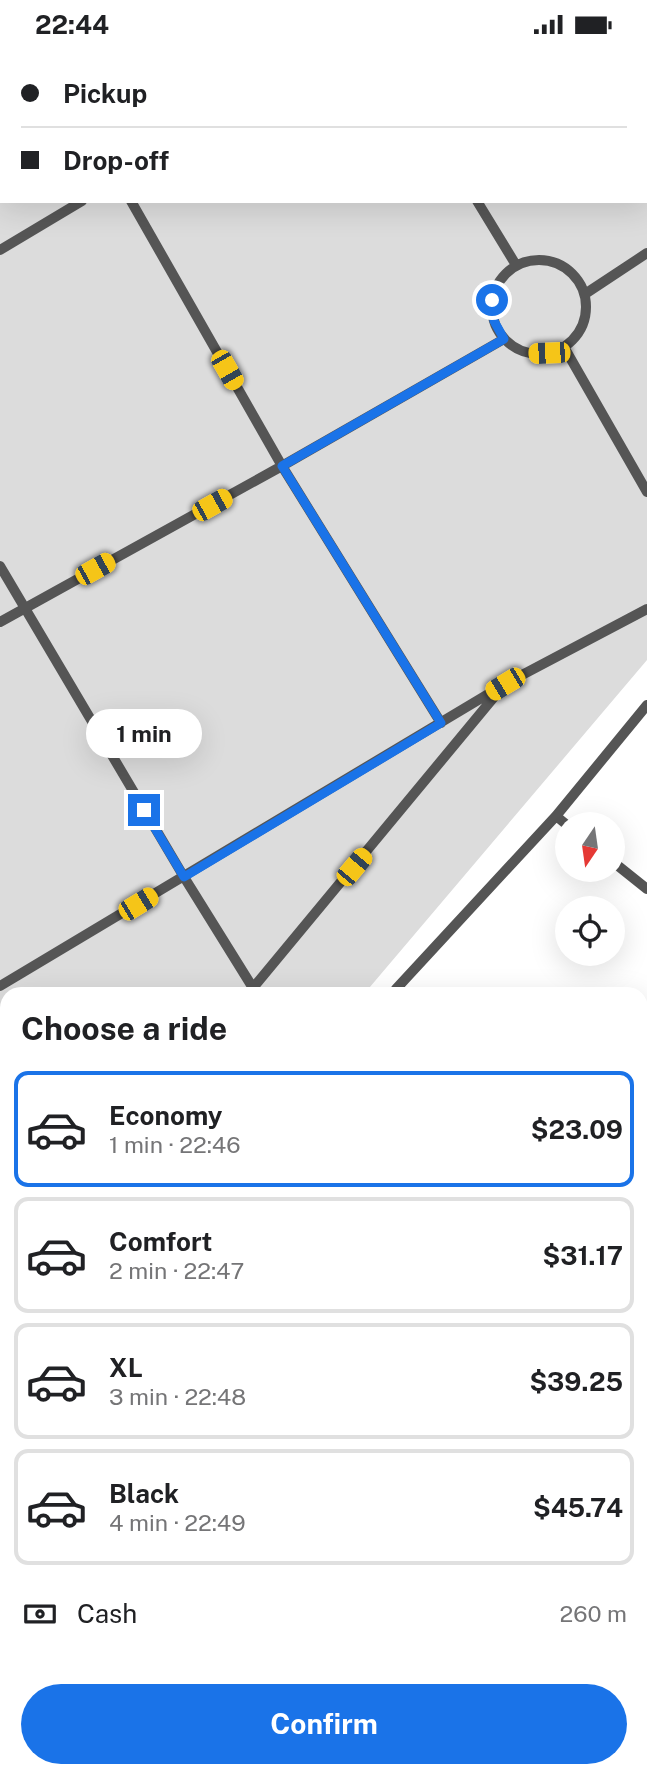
<!DOCTYPE html>
<html lang="en">
<head>
<meta charset="utf-8">
<style>
	body { margin:0; font-family:"Public Sans",sans-serif; background:#f2f2f2; color:#202124; height:100vh; display:flex; flex-direction:column; font-size:26px; white-space:nowrap }
	* { box-sizing:border-box; margin:0 }
	p { font-size:23px; color:#757577 }
	.icon { flex:none; width:38px; height:38px; fill:none; stroke:currentColor; stroke-width:2; stroke-linecap:round; stroke-linejoin:round }
	.map { position:relative; flex:1; overflow:hidden }
	.details { position:absolute; left:0px; top:938px; width:648px; height:791px; display:flex; flex-direction:column; background:#fff; border-radius:21px 21px 0 0; box-shadow:0 7px 28px #0002 }
	.details>* { flex:none }
	.guide { position:absolute; left:0px; top:0px; width:648px; height:154px; box-shadow:0 7px 28px #0002; display:grid; align-content:center; height:154px; padding:0 21px; background:#fff }
	.needle { width:46px; rotate:193deg }
	.controls { position:absolute; left:555px; top:763px; display:grid; gap:14px }
	.controls a { display:grid; place-items:center; width:70px; height:70px; border-radius:50%; background:#fff; box-shadow:0 7px 28px #0002; font-size:35px }
	.end { position:absolute; width:32px; height:32px; margin:-16px; border:9px solid #1a73e8; background:#fff; box-shadow:0 0 0 4px #fff }
	.from { border-radius:50% }
	.bubble { position:absolute; height:49px; border-radius:24px; background:#fff; box-shadow:0 7px 28px #0002; font-size:23px; font-weight:700; line-height:49px; text-align:center }
	.car { position:absolute; width:21px; height:42px; margin:-21px -10px; border-radius:9px; box-shadow:0 0 5px 2px #0007; background:linear-gradient(#f5c518 24%,#345 0 40%,#f5c518 0 76%,#345 0 86%,#f5c518 0) }
	.guide b { display:flex; align-items:center; gap:24px; height:66px; font-size:26px }
	.guide b+b { border-top:2px solid #e0e0e0 }
	.guide i { width:18px; height:18px; background:#202124 }
	ul { padding:0; list-style:none }
	li { display:flex; align-items:center; gap:21px; height:116px; margin:0 14px 10px; padding:0 7px; border:4px solid #e0e0e0; border-radius:14px }
	li div { flex:1 }
	li b { display:block; font-size:26px }
	li em { font-style:normal; font-weight:700 }
	li.selected { border-color:#1a73e8 }
	li>.icon { width:63px; height:63px; stroke-width:1.5 }
	h2 { padding:0 21px; font-size:32px; line-height:84px }
	.pay { display:flex; align-items:center; gap:18px; height:77px; padding:0 21px; font-size:26px }
	.pay p { margin-inline-start:auto }
	.primary-button { display:flex; gap:14px; margin-top:auto; padding:14px 21px }
	.primary-button a { flex:1; height:80px; border-radius:42px; background:#1a73e8; color:#fff; font-size:28px; font-weight:700; line-height:80px; text-align:center }
	.status { display:flex; justify-content:space-between; align-items:center; height:49px; padding:0 35px; background:#fff; direction:ltr }
	.status svg { height:19px; fill:currentColor }
	.map>svg:first-child { display:block }
</style>
</head>
<body>
<div class="status"><b>22:44</b><svg viewBox="0 0 49 12"><path d="M0 12V9h3v3zM5 12V6h3v6zM10 12V3h3v9zM15 12V0h3v12zM26 1h20v11H26zM47 4h2v5h-2z"/></svg></div>
<div class="map">
<svg width="647" height="1729" viewBox="0 0 647 1729">
	<rect width="100%" height="100%" fill="#fff"/>
	<path fill="#dcdcdc" d="M0,0l413,2h-411v150h644l1,-91v550l-283,334h-357v422l-7,8z"/>
	<path fill="#c4c4c4" d="M0,1492h7v230h555l1,7h-563z"/>
	<g fill="none" stroke-linecap="round" stroke-linejoin="round">
		<path stroke="#555" stroke-width="10" d="M45,0l1,2
			M131,152l151,265 159,257
			M477,152l39,64
			M0,201l82,-49
			M492 258a47 47 0 1 1 94 0a47 47 0 1 1-94 0Z
			M585,245l62,-41
			M564,298l83,145
			M0,517l184,311 69,111
			M0,573l282,-156 222,-127
			M556,767l11,9
			M612,812l35,28
			M0,937l505,-302 142,-75
			M248,945l251,-303
			M395,945l1,-5 160,-173 91,-111
			M0,1155l7,11
			M640,1174l7,-2
			M0,1217l7,-4
			M0,1235l7,-9
			M0,1429l7,-7
			M640,1481l7,1
			M589,1722v7"/>
		<path stroke="#555" stroke-width="14" d="M532,0l7,2
			M646,29l1,1"/>
	</g>
	<g fill="none" stroke-linecap="round" stroke-linejoin="round">
		<path stroke="#1a73e8" stroke-width="9" d="M144,761l40,67 257,-154 -159,-257 222,-127 -10,-18 -2,-21"/>
	</g>
</svg>
<div class="controls">
<a><svg class="needle" viewBox="-14 -14 28 28"><path d="M0-13l5 13h-10z" fill="#e53935"/><path d="M0 13l5-13h-10z" fill="#757577"/></svg></a>
<a><svg class="icon" aria-label="locate" viewBox="0 0 24 24"><circle cx="12" cy="12" r="6"/><path d="M12 2v4M12 18v4M2 12h4M18 12h4"/></svg></a>
</div>
<i class="end from" style="left:492px;top:251px"></i>
<i class="end" style="left:144px;top:761px"></i>
<div class="bubble" style="left:86px;top:660px;width:116px">1 min</div>
<i class="car" style="left:549px;top:304px;rotate:268deg"></i>
<i class="car" style="left:227px;top:321px;rotate:150deg"></i>
<i class="car" style="left:212px;top:456px;rotate:61deg"></i>
<i class="car" style="left:95px;top:520px;rotate:61deg"></i>
<i class="car" style="left:505px;top:635px;rotate:239deg"></i>
<i class="car" style="left:354px;top:818px;rotate:40deg"></i>
<i class="car" style="left:138px;top:855px;rotate:59deg"></i>
<div class="guide">
<b><i class="from"></i>Pickup</b>
<b><i></i>Drop-off</b>
</div>
<section class="details">
<h2>Choose a ride</h2>
<ul>
<li class="selected"><svg class="icon" aria-label="car" viewBox="0 0 24 24"><path d="M5 17H2v-5l4-1 3-4h7l3 4 3 1v5h-3M9 17h6M6 11h13"/><circle cx="7" cy="17" r="2"/><circle cx="17" cy="17" r="2"/></svg><div><b>Economy</b><p>1 min · 22:46</p></div><em>$23.09</em></li>
<li><svg class="icon" aria-label="car" viewBox="0 0 24 24"><path d="M5 17H2v-5l4-1 3-4h7l3 4 3 1v5h-3M9 17h6M6 11h13"/><circle cx="7" cy="17" r="2"/><circle cx="17" cy="17" r="2"/></svg><div><b>Comfort</b><p>2 min · 22:47</p></div><em>$31.17</em></li>
<li><svg class="icon" aria-label="car" viewBox="0 0 24 24"><path d="M5 17H2v-5l4-1 3-4h7l3 4 3 1v5h-3M9 17h6M6 11h13"/><circle cx="7" cy="17" r="2"/><circle cx="17" cy="17" r="2"/></svg><div><b>XL</b><p>3 min · 22:48</p></div><em>$39.25</em></li>
<li><svg class="icon" aria-label="car" viewBox="0 0 24 24"><path d="M5 17H2v-5l4-1 3-4h7l3 4 3 1v5h-3M9 17h6M6 11h13"/><circle cx="7" cy="17" r="2"/><circle cx="17" cy="17" r="2"/></svg><div><b>Black</b><p>4 min · 22:49</p></div><em>$45.74</em></li>
</ul>
<div class="pay"><svg class="icon" aria-label="cash" viewBox="0 0 24 24"><path d="M3 7h18v10H3z"/><circle cx="12" cy="12" r="2"/></svg>Cash<p>260 m</p></div>
<div class="primary-button"><a>Confirm</a></div>
</section>
</div>
</body>
</html>
